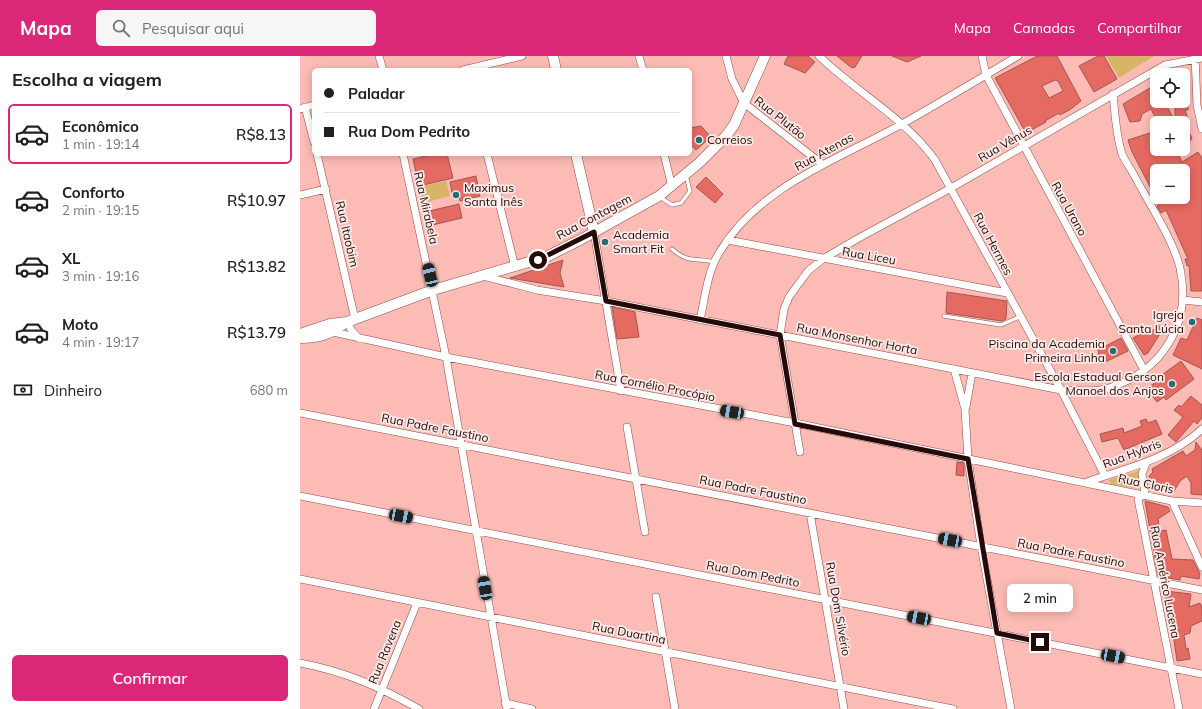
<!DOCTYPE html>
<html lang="pt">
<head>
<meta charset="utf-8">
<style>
	body { margin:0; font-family:Mulish,sans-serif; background:#f6f6f6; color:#202124; height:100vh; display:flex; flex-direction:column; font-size:15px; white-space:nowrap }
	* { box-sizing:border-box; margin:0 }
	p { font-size:13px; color:#757577 }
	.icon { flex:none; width:22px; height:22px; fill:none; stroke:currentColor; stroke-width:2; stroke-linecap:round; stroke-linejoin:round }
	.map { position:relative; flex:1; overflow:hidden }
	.drawer { display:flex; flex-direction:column; background:#fff; width:300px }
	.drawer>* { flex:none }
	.guide { position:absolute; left:12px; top:12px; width:380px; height:88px; border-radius:6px; box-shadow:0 2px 10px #0003; display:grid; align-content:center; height:88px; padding:0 12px; background:#fff }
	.tools { position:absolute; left:850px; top:12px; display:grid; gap:8px }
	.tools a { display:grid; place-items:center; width:40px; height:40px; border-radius:6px; background:#fff; box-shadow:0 2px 10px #0003; font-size:20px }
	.end { position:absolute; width:18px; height:18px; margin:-9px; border:5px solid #260a09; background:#fff; box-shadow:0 0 0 2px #fff }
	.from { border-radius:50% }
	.bubble { position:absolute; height:28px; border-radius:6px; background:#fff; box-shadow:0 2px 10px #0003; font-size:13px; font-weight:600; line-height:28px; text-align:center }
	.car { position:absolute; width:12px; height:24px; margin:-12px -6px; border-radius:5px; box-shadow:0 0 3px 1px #0007; background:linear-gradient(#222 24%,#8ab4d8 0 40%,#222 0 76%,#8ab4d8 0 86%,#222 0) }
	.guide b { display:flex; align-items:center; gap:14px; height:38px; font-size:15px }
	.guide b+b { border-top:1px solid #e0e0e0 }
	.guide i { width:10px; height:10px; background:#202124 }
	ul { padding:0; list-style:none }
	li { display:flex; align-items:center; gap:12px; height:60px; margin:0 8px 6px; padding:0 4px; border:2px solid transparent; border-radius:6px }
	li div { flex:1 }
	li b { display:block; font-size:15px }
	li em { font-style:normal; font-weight:600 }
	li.active { border-color:#db2777 }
	li>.icon { width:36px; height:36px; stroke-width:1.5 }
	h2 { padding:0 12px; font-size:18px; line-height:48px }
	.pay { display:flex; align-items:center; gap:10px; height:44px; padding:0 12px; font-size:15px }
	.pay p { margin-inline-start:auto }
	.cta { display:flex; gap:8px; margin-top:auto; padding:8px 12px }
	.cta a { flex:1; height:46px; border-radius:6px; background:#db2777; color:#fff; font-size:16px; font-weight:600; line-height:46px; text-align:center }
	header { display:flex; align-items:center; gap:24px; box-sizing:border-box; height:56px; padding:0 20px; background:#db2777; color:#fff }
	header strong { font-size:19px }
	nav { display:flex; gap:22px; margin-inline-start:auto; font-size:14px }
	.search { width:280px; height:36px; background:#f6f6f6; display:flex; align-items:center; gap:10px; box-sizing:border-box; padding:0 14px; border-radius:6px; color:#757577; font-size:15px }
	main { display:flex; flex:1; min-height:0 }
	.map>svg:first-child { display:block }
</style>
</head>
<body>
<header>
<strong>Mapa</strong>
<div class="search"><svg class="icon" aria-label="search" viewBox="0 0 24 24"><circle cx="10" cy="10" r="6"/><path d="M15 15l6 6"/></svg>Pesquisar aqui</div>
<nav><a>Mapa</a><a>Camadas</a><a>Compartilhar</a></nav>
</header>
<main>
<section class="drawer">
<h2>Escolha a viagem</h2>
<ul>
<li class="active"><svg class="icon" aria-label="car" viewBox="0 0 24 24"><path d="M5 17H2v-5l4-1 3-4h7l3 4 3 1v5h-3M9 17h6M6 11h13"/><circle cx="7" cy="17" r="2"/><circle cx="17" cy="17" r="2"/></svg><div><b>Econômico</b><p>1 min · 19:14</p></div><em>R$8.13</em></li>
<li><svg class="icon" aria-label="car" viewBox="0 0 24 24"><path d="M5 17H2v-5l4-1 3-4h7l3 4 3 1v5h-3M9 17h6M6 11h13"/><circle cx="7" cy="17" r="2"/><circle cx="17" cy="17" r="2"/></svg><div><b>Conforto</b><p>2 min · 19:15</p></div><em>R$10.97</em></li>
<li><svg class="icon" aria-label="car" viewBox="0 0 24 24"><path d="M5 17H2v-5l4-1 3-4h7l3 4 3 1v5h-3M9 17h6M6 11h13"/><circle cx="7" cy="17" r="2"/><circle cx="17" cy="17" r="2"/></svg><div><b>XL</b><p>3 min · 19:16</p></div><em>R$13.82</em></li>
<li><svg class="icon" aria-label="car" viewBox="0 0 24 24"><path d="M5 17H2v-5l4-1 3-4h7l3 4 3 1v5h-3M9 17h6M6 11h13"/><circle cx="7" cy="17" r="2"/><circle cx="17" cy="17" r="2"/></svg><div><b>Moto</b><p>4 min · 19:17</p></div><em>R$13.79</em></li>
</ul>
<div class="pay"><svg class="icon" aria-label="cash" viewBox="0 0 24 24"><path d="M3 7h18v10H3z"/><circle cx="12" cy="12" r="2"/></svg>Dinheiro<p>680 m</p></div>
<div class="cta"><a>Confirmar</a></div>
</section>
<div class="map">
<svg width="902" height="653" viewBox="0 0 902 653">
	<rect width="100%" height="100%" fill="#fcbbb4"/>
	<path fill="#d7b466" d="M806,0h48l-35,22z
		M146,125l4,15 -27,7 -4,-16z
		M838,415l2,18 -29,-5 -2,-3 2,-2z"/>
	<path fill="#e56a62" stroke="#a05851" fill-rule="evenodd" d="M488,0h20l7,6 -10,11 -21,-9z
		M537,0h25l-7,11 -3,1z
		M592,0h29l-14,6z
		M737,0h20l24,45 -10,8 -11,6 -1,-2 -14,8 1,1 -20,11 -31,-55zM755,24l3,1 5,10 -14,7 -7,-12z
		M798,0h6l13,23 -23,13 -15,-26z
		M855,29l2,4v12h7l11,20v-20h13v9h-3l5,15 -4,1 6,12 -1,2 -8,4v-21h-25l-7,-14 -9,5 -2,7 -10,1 -7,-18z
		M401,70l10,11 -15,13 -6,-6v-16z
		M853,76l4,17h19l6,13 16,-10 4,6v133h-11l-2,-26 -2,1 -2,-7h3l-22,-49 -5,3 -4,-7 2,-2 -27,-52 -4,-12zM857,115h26v26h-26z
		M134,98h13l6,24 -34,8 -6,-27z
		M176,120l4,20 -20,5 -2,-9 -6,1 -2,-11z
		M406,121l17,17 -8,9 -19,-16z
		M159,148l3,14 -34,8 -3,-14z
		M263,204l-3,13 4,14 -54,-9z
		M647,236l60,9 -1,18 -4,2 -56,-8z
		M312,251l23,5 4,25 -22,2z
		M897,262l5,2v49l-29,-14 8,-17 6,2z
		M858,269l5,4 -15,24 -4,2 -11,-17 17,-9 2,2z
		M821,282l7,13 -27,13 -3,-14z
		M881,305l13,18 -28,21 -2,-3 -7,5 -11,-14 8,-4 -2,-2z
		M891,340l11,9v13l-5,6 -3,-3 -18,21 -8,-7 15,-18 -9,-7 5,-5 2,2z
		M846,363l2,4 8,-3 6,14 -38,16 -6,-12 -16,4 -2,-8 23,-6 1,5 18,-7 -2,-5z
		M896,386l6,8v45l-11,-1v-11l-4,-7 -7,5 -6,10 -13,-2 -2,-4 -4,1 -6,-10 4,-4 -1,-3 31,-18 3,5 9,-6z
		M657,406l7,1v13l-8,-1z
		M845,445l23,6 2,4 -12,8 2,12 6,-1 6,29 21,1 7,14 -1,5 -18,-3 -1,4 -22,-4z
		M865,535l26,3 -2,13 11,-4 2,4v14l-11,5 -1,7 -6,2 2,14 2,-1 2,11 -13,2 -6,-43h-3z"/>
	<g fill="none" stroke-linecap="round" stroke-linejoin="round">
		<g stroke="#944d48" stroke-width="4.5">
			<path id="lane" d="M360,141l12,8 9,-2 9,-12 -4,-15
				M372,193c17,15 23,8 42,13
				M644,260l57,9 20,-9"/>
		</g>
		<g stroke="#944d48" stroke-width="8">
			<path id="street" d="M79,0l4,14
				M339,0l4,14
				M426,0l6,23 12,24 78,61
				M519,0c37,36 86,62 116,104l126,230 44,86
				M682,0l4,19 158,295
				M895,0l2,49 5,24
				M163,14l59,-14
				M5,51l9,35
				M0,53l14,-4
				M17,98l38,165
				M103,98l43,203 61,352
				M187,98l28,113
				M364,98l8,33
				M0,139l26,-6
				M294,176l27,159
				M428,184l279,53
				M183,220l54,14 69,11 455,89c15,0 33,3 48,-2 54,-17 83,-65 71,-120 -7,-29 -32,-66 -46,-93 -4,-7 -9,-14 -12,-21 -6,-19 -7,-40 -9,-60
				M882,244l20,2
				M400,264c5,-22 7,-47 19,-67 40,-67 118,-93 183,-129 39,-22 77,-45 116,-68
				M47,266l5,9 8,8
				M33,276l113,25 349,66 377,78 30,2
				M654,313l11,40 3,50 13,87 30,163
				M666,351l6,-34
				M0,357l902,177
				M327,371l18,105
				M500,396l-20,-117 4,-26 5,-12 19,-26 15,-12 34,-20 94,-51 214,-123 37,-7
				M846,407l-4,11 3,20 -7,5 41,210
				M787,426c40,-14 83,-23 115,-53
				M0,440l902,178
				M872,445l30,66
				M510,457l34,196
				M0,523l653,130
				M356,541l19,112
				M0,607c46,9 78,23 119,46
				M205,647l27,6
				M74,653l43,-106"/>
		</g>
		<g stroke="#944d48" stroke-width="11">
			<path id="secondary" d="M253,0l3,14
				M276,98l18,78
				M0,278l30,-10 17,-2 86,-32 113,-33 34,-17 79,-44 40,-33 27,-27 8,-11 31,-69
				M0,282c19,0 31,-4 46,-16"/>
		</g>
		<use href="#lane" stroke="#fff" stroke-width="3.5"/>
		<use href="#street" stroke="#fff" stroke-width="7"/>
		<use href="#secondary" stroke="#fff" stroke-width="10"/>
	</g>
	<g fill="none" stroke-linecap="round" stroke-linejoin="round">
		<path stroke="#260a09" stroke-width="5" d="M238,204l56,-28 12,69 174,34 15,89 173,35 29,174 43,9"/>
	</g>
	<g fill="#246e76" stroke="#fbeae7" stroke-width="1.5">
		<circle cx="399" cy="84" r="4"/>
		<circle cx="156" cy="139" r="4"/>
		<circle cx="305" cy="186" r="4"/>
		<circle cx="892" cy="266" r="4"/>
		<circle cx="813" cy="295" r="4"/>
		<circle cx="872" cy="328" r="4"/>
	</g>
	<g text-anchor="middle" stroke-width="3.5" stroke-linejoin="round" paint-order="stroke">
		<g font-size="12" fill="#260a09" stroke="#fbeae7">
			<text transform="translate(480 62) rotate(38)" y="4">Rua Plutão</text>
			<text transform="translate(705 88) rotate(-30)" y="4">Rua Vênus</text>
			<text transform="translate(524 96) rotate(-29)" y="4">Rua Atenas</text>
			<text transform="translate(126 152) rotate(77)" y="4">Rua Mirabela</text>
			<text transform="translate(769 153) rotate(61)" y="4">Rua Urano</text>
			<text transform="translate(294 161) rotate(-28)" y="4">Rua Contagem</text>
			<text transform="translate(47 178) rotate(77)" y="4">Rua Itaobim</text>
			<text transform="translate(693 188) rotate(62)" y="4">Rua Hermes</text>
			<text transform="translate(569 200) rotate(10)" y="4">Rua Liceu</text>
			<text transform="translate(557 283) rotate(11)" y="4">Rua Monsenhor Horta</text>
			<text transform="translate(355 330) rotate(11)" y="4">Rua Cornélio Procópio</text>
			<text transform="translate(135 372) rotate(11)" y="4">Rua Padre Faustino</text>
			<text transform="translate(832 398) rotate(-21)" y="4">Rua Hybris</text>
			<text transform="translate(846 428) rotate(12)" y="4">Rua Cloris</text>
			<text transform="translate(453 434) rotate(11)" y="4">Rua Padre Faustino</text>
			<text transform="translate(771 497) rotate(11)" y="4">Rua Padre Faustino</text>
			<text transform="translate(453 518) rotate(11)" y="4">Rua Dom Pedrito</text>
			<text transform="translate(865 526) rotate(79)" y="4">Rua Américo Lucena</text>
			<text transform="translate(538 553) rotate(80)" y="4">Rua Dom Silvério</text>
			<text transform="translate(329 577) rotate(11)" y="4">Rua Duartina</text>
			<text transform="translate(85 596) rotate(-68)" y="4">Rua Ravena</text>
		</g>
		<g font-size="12" fill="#260a09" stroke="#fbeae7" text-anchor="start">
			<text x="407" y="88">Correios</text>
			<text x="164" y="136">Maximus<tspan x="164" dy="14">Santa Inês</tspan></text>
			<text x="313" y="183">Academia<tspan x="313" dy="14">Smart Fit</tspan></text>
			<text x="884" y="263" text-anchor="end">Igreja<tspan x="884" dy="14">Santa Lúcia</tspan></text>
			<text x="805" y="292" text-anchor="end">Piscina da Academia<tspan x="805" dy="14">Primeira Linha</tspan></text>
			<text x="864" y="325" text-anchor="end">Escola Estadual Gerson<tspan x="864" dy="14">Manoel dos Anjos</tspan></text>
		</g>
	</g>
</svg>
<div class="tools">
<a><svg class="icon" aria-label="locate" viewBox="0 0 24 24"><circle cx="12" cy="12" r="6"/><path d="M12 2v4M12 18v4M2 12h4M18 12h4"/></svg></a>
<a>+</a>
<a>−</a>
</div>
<i class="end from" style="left:238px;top:204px"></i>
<i class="end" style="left:740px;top:586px"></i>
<div class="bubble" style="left:707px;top:528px;width:66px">2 min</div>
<i class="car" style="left:130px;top:219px;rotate:347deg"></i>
<i class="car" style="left:432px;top:356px;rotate:280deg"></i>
<i class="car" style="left:101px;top:460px;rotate:101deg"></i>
<i class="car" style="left:650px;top:484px;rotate:281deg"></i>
<i class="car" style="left:185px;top:532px;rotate:350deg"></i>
<i class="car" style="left:619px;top:562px;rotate:281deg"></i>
<i class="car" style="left:813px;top:600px;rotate:101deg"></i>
<div class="guide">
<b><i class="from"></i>Paladar</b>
<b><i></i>Rua Dom Pedrito</b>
</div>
</div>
</main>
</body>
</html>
